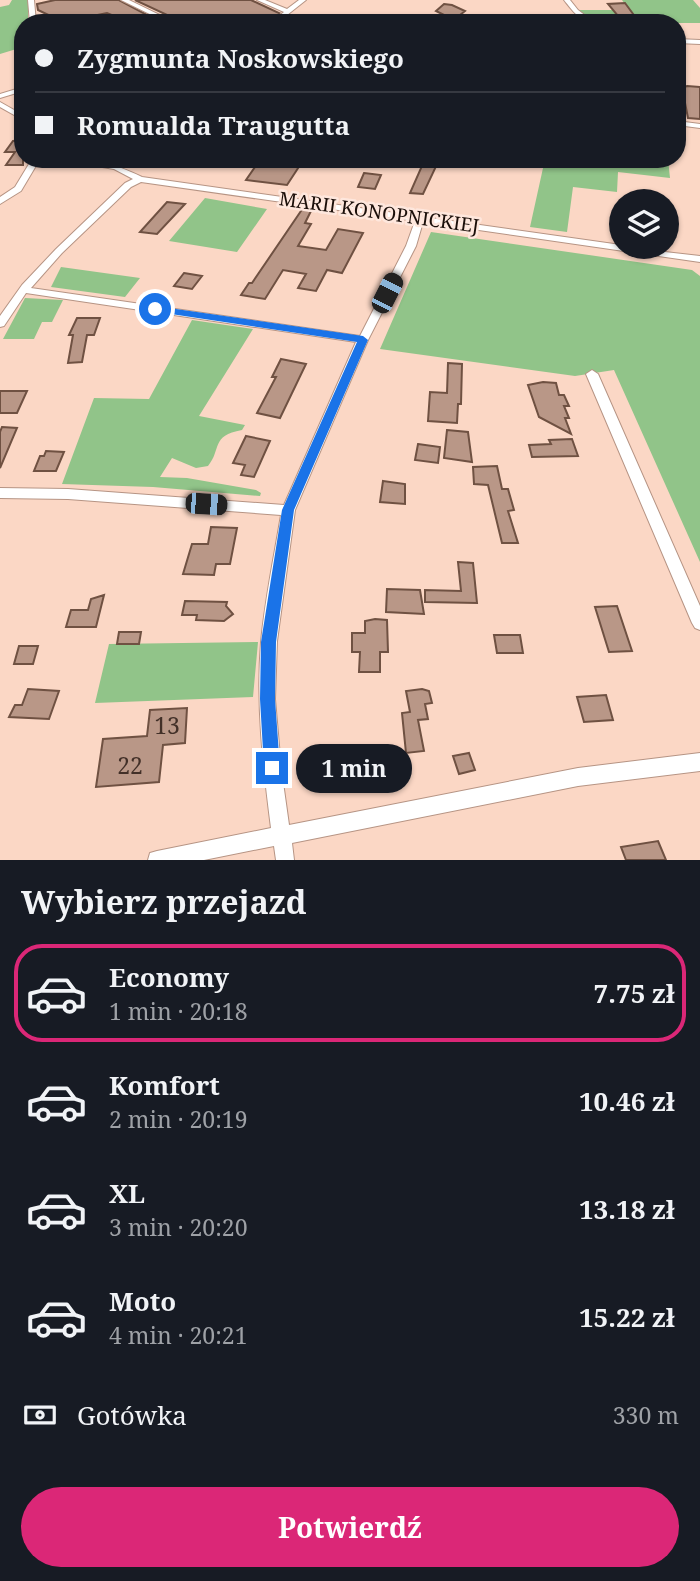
<!DOCTYPE html>
<html lang="pl">
<head>
<meta charset="utf-8">
<style>
	body { margin:0; font-family:"Noto Serif",serif; background:#20242c; color:#f1f3f6; height:100vh; display:flex; flex-direction:column; font-size:26px; white-space:nowrap }
	* { box-sizing:border-box; margin:0 }
	p { font-size:23px; color:#9ea1a6 }
	.icon { flex:none; width:38px; height:38px; fill:none; stroke:currentColor; stroke-width:2; stroke-linecap:round; stroke-linejoin:round }
	.map { position:relative; height:860px; overflow:hidden }
	.details { display:flex; flex-direction:column; background:#171b24; flex:1 }
	.details>* { flex:none }
	.banner { position:absolute; left:14px; top:14px; width:672px; height:154px; border-radius:28px; box-shadow:0 2px 5px #0004; display:grid; align-content:center; height:154px; padding:0 21px; background:#171b24 }
	.buttons { position:absolute; left:609px; top:189px; display:grid; gap:14px }
	.buttons a { display:grid; place-items:center; width:70px; height:70px; border-radius:50%; background:#171b24; box-shadow:0 2px 5px #0004; font-size:35px }
	.end { position:absolute; width:32px; height:32px; margin:-16px; border:9px solid #1a73e8; background:#fff; box-shadow:0 0 0 4px #fff }
	.from { border-radius:50% }
	.bubble { position:absolute; height:49px; border-radius:24px; background:#171b24; box-shadow:0 2px 5px #0004; font-size:23px; font-weight:700; line-height:49px; text-align:center }
	.car { position:absolute; width:21px; height:42px; margin:-21px -10px; border-radius:9px; box-shadow:0 0 5px 2px #0007; background:linear-gradient(#222 24%,#8ab4d8 0 40%,#222 0 76%,#8ab4d8 0 86%,#222 0) }
	.banner b { display:flex; align-items:center; gap:24px; height:66px; font-size:26px }
	.banner b+b { border-top:2px solid #363941 }
	.banner i { width:18px; height:18px; background:#f1f3f6 }
	ul { padding:0; list-style:none }
	li { display:flex; align-items:center; gap:21px; height:98px; margin:0 14px 10px; padding:0 7px; border:4px solid transparent; border-radius:28px }
	li div { flex:1 }
	li b { display:block; font-size:26px }
	li em { font-style:normal; font-weight:700 }
	li.current { border-color:#db2777 }
	li>.icon { width:63px; height:63px; stroke-width:1.5 }
	h2 { padding:0 21px; font-size:32px; line-height:84px }
	.pay { display:flex; align-items:center; gap:18px; height:77px; padding:0 21px; font-size:26px }
	.pay p { margin-inline-start:auto }
	.button { display:flex; gap:14px; margin-top:auto; padding:14px 21px }
	.button a { flex:1; height:80px; border-radius:42px; background:#db2777; color:#fff; font-size:28px; font-weight:700; line-height:80px; text-align:center }
	.map>svg:first-child { display:block }
</style>
</head>
<body>
<div class="map">
<svg width="700" height="860" viewBox="0 0 700 860">
	<rect width="100%" height="100%" fill="#fbd7c5"/>
	<path fill="#91c489" d="M12,0h16v23h-5v24l-23,7v-47l9,-2z
		M622,0h71l7,8v15h-31l-7,-8 -76,1 -9,-6h45l5,-3z
		M545,159h123l2,19 -52,-6 -1,20 -44,-5 -6,45 -37,-5z
		M205,198l62,11 -30,43 -68,-11z
		M431,232l261,38 8,6v286l-86,-192 -39,6 -195,-27z
		M61,267l79,11 -15,19 -74,-10z
		M25,298l38,2 -11,22h-10l-8,17h-31z
		M192,320l61,9 -54,87 46,9 -3,5c-32,6 -20,19 -34,36l-12,2 -24,-10 -12,19 27,1 69,12 5,3 -1,3 -107,-9 -91,-3 32,-86 55,1z
		M258,642l-5,55 -158,6 14,-59z"/>
	<path fill="#b99787" stroke="#6f5142" stroke-width="2" d="M55,0h64l32,17 -20,6 -24,-10 -44,9 -25,-12 -1,-6z
		M135,0h116l28,13 -18,10h-56l-1,-7 -22,6z
		M625,3l14,19h-16l-15,-18z
		M444,4l8,1 13,6 -10,8 -7,-2 -12,-6z
		M687,86l13,1v32l-12,-1 -6,-30z
		M23,140v25h-17l9,-13h-10l8,-11z
		M277,159h27l-17,26 -41,-5 11,-16 17,-1z
		M425,159l14,1 -16,34 -13,-1z
		M364,173l17,2 -6,14 -17,-2z
		M167,202l18,2 -28,30 -17,-2z
		M303,208l9,1 -7,14 6,1 -13,22 28,4 12,-21 25,4 -21,40 -15,-3 -11,21 -18,-3 8,-14 -23,-4 -18,29 -24,-4 8,-12h3z
		M184,273l18,3 -10,13 -18,-3z
		M77,318h23l-6,17h-7l-5,27 -14,1 5,-28h-4z
		M281,359l25,5 -26,54 -23,-5 19,-36h-4z
		M448,363l14,1 -1,40h-3l-1,19 -29,-2 2,-29 17,1z
		M543,382l13,1 3,12h5l5,11h-5l5,12h-4l6,16 -32,-17 -11,-32z
		M0,391h27l-10,22h-17z
		M2,427l15,1 -17,40v-36z
		M447,430l21,2 4,30 -28,-4z
		M246,436l24,5 -16,36 -13,-2 4,-10 -12,-2z
		M572,439l6,17 -46,1 -3,-12 22,-1 -2,-4z
		M418,444l22,3 -2,16 -23,-3z
		M46,451l18,1 -8,19h-22l6,-15h4z
		M497,466l5,23h6l6,21 -6,1 10,32h-16l-14,-58 -14,-1 -1,-17z
		M383,481l22,3v20l-25,-2z
		M211,527l26,1 -7,36h-14l-2,11 -31,-1 9,-30h16z
		M458,562l15,1 4,40 -52,-1v-12l36,1z
		M387,589l33,1 4,24 -38,-2z
		M104,595l-8,32h-30l5,-17h17l3,-11z
		M185,601l42,1 -1,4 7,8 -9,7 -28,-1 1,-5h-15z
		M617,606l15,45 -23,1 -14,-45z
		M375,619l12,1 1,32h-8v20h-21l1,-20h-8v-19h13v-12z
		M119,632h22l-2,12h-22z
		M494,635h26l3,18h-26z
		M19,646h19l-5,18h-19z
		M28,689l31,2 -10,28 -40,-2 6,-12h7z
		M422,689l7,2 3,12 -7,1 3,15 -10,1 6,31 -18,2 -4,-40 8,-1 -4,-21z
		M606,695l7,25 -29,2 -7,-25z
		M187,708l-2,35 -22,2 -4,37 -63,5 7,-48 44,-3 3,-26z
		M469,753l6,17 -16,4 -6,-18z
		M658,841l8,19h-40l-5,-13z"/>
	<g fill="none" stroke-linecap="round" stroke-linejoin="round">
		<g stroke="#b69484" stroke-width="2">
			<path id="minor" d="M28,0h6l2,23h-6z
				M121,0h8l47,23h-8z
				M257,0h8l22,9 12,-9h7l-29,23h-7l14,-11z
				M564,0h6l8,10 17,13c-14,0 -23,-13 -31,-23z
				M677,39l23,1v4l-23,-1z
				M23,87v4l-23,7v-4z
				M0,102l23,13v5l-23,-13z
				M677,121l23,3v4l-23,-3z
				M32,159h8l-19,32 -21,13v-7l15,-10z
				M56,159c34,0 56,3 86,18l479,68v2l79,9v6l-277,-40 -7,24 -48,94 -73,170 -18,131 -2,58 6,69 8,57 289,-57 122,-15v18l-122,15 -286,57 2,17h-18l-2,-14 -70,14h-56l2,-7 7,-2 114,-23c-8,-62 -15,-124 -10,-186 4,-43 13,-85 20,-127l-213,-16 -68,-1v-10l68,1 216,16 72,-163 -330,-49 -22,33 -4,1v-11l22,-31 34,-36 69,-66 8,-4 -19,-10zM141,182l274,39 -9,25 -46,90 -329,-48 31,-35 69,-66z
				M592,370l6,4 102,232v24l-5,-2 -3,-5 -106,-249z"/>
		</g>
		<use href="#minor" fill="#fff" fill-rule="evenodd"/>
	</g>
	<path fill="#1a73e8" d="M155,306l208,30 5,4 -74,170 -18,132 -1,57 5,69 -3,6 -5,2 -6,-2 -2,-6 -4,-69 1,-57 21,-132 75,-168 -206,-31v-4z"/>
	<g text-anchor="middle" stroke-width="5" stroke-linejoin="round" paint-order="stroke">
		<g font-size="19" fill="#1a0e09" stroke="#fee7dd">
			<text transform="translate(379 212) rotate(8)" y="7">MARII KONOPNICKIEJ</text>
		</g>
		<g font-size="23" fill="#423028">
			<text x="167" y="734">13</text>
			<text x="130" y="774">22</text>
		</g>
	</g>
</svg>
<div class="buttons">
<a><svg class="icon" aria-label="layers" viewBox="0 0 24 24"><path d="M12 4l9 5-9 5-9-5zM3 14l9 5 9-5"/></svg></a>
</div>
<i class="end from" style="left:155px;top:309px"></i>
<i class="end" style="left:272px;top:768px"></i>
<div class="bubble" style="left:296px;top:744px;width:116px">1 min</div>
<i class="car" style="left:387px;top:293px;rotate:27deg"></i>
<i class="car" style="left:206px;top:504px;rotate:94deg"></i>
<div class="banner">
<b><i class="from"></i>Zygmunta Noskowskiego</b>
<b><i></i>Romualda Traugutta</b>
</div>
</div>
<section class="details">
<h2>Wybierz przejazd</h2>
<ul>
<li class="current"><svg class="icon" aria-label="car" viewBox="0 0 24 24"><path d="M5 17H2v-5l4-1 3-4h7l3 4 3 1v5h-3M9 17h6M6 11h13"/><circle cx="7" cy="17" r="2"/><circle cx="17" cy="17" r="2"/></svg><div><b>Economy</b><p>1 min · 20:18</p></div><em>7.75 zł</em></li>
<li><svg class="icon" aria-label="car" viewBox="0 0 24 24"><path d="M5 17H2v-5l4-1 3-4h7l3 4 3 1v5h-3M9 17h6M6 11h13"/><circle cx="7" cy="17" r="2"/><circle cx="17" cy="17" r="2"/></svg><div><b>Komfort</b><p>2 min · 20:19</p></div><em>10.46 zł</em></li>
<li><svg class="icon" aria-label="car" viewBox="0 0 24 24"><path d="M5 17H2v-5l4-1 3-4h7l3 4 3 1v5h-3M9 17h6M6 11h13"/><circle cx="7" cy="17" r="2"/><circle cx="17" cy="17" r="2"/></svg><div><b>XL</b><p>3 min · 20:20</p></div><em>13.18 zł</em></li>
<li><svg class="icon" aria-label="car" viewBox="0 0 24 24"><path d="M5 17H2v-5l4-1 3-4h7l3 4 3 1v5h-3M9 17h6M6 11h13"/><circle cx="7" cy="17" r="2"/><circle cx="17" cy="17" r="2"/></svg><div><b>Moto</b><p>4 min · 20:21</p></div><em>15.22 zł</em></li>
</ul>
<div class="pay"><svg class="icon" aria-label="cash" viewBox="0 0 24 24"><path d="M3 7h18v10H3z"/><circle cx="12" cy="12" r="2"/></svg>Gotówka<p>330 m</p></div>
<div class="button"><a>Potwierdź</a></div>
</section>
</body>
</html>
